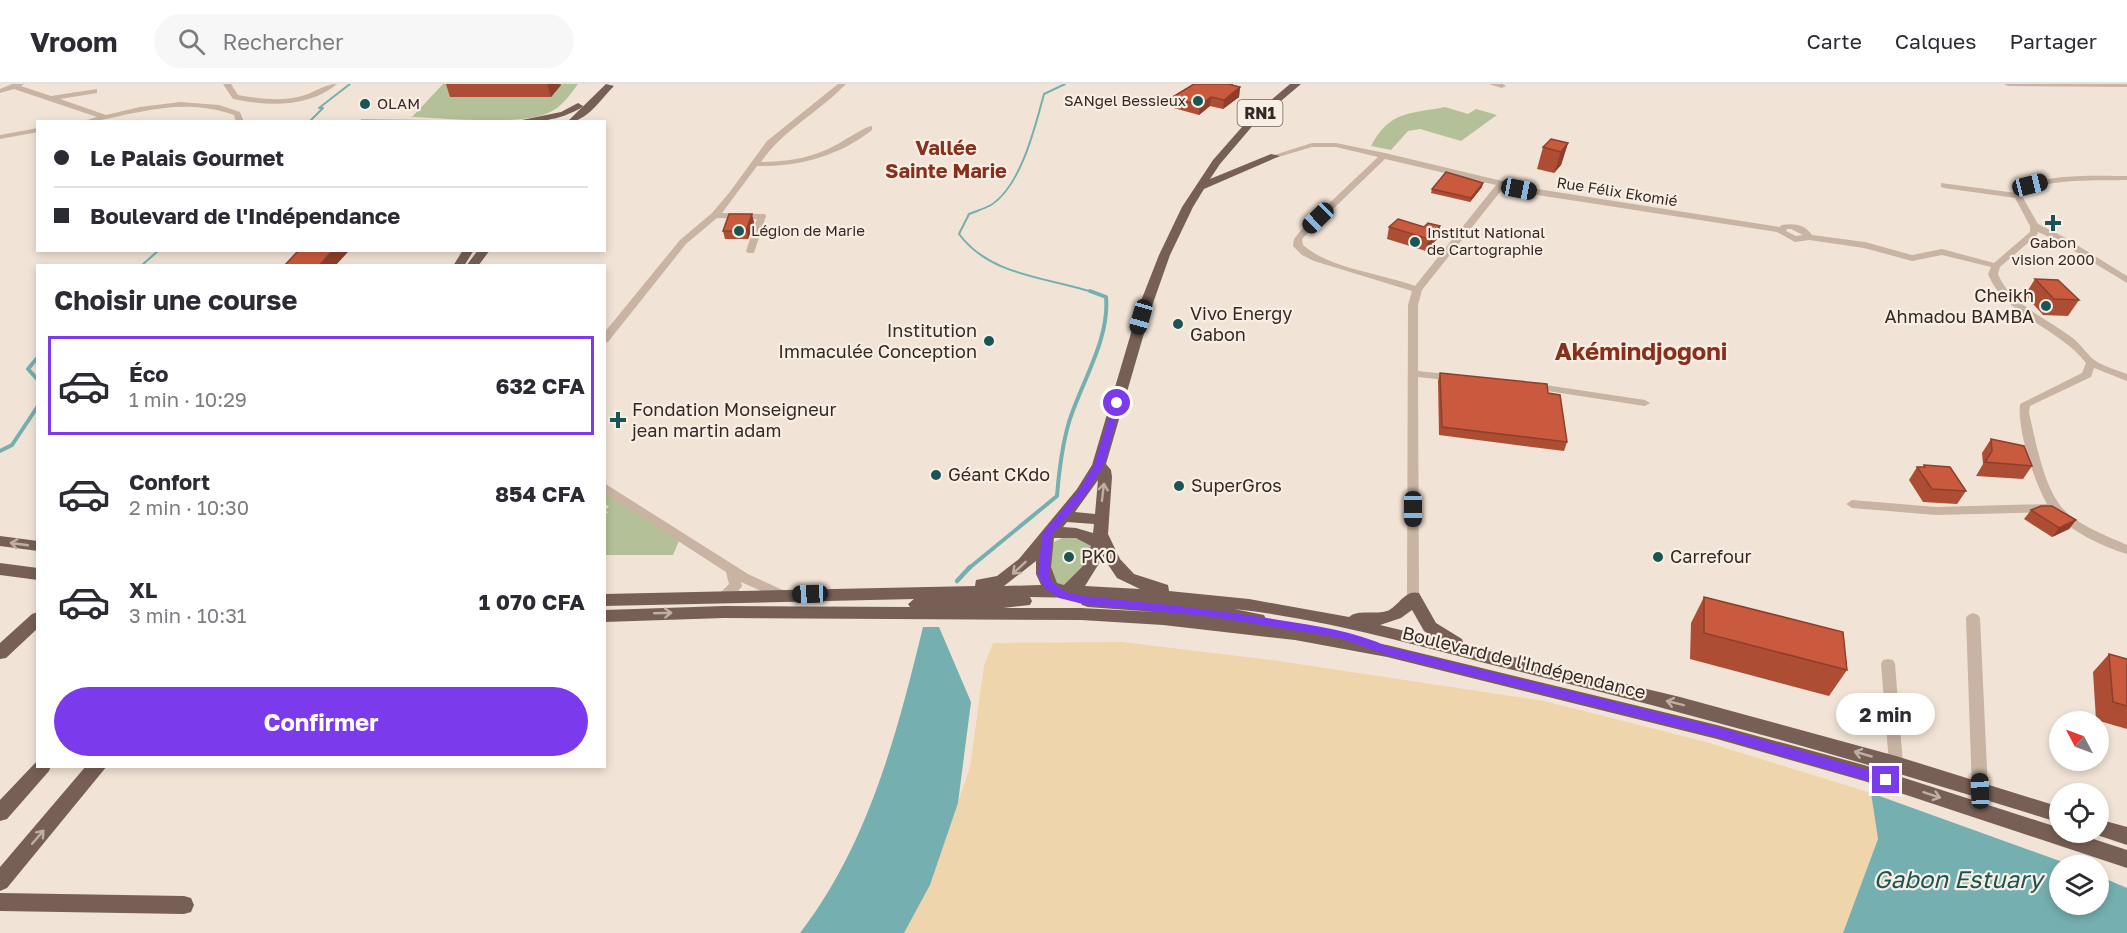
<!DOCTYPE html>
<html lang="fr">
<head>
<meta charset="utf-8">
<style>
	body { margin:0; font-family:"Golos Text",sans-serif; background:#f7f7f7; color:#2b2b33; height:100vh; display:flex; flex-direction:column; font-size:22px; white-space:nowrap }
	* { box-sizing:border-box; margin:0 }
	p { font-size:20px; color:#7c7c81 }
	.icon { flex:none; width:33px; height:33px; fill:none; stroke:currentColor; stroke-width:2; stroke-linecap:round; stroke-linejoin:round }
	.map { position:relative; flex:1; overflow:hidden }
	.side { position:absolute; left:36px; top:180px; width:570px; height:504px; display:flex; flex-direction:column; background:#fff; border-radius:0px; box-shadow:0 3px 9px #0003 }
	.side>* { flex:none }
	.banner { position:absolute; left:36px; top:36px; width:570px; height:132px; border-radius:0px; box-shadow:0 3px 9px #0003; display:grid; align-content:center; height:132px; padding:0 18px; background:#fff }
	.needle { width:39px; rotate:311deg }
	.buttons { position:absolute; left:2049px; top:627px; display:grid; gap:12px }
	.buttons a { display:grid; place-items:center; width:60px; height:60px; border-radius:50%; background:#fff; box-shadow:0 3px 9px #0003; font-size:30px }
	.end { position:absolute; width:27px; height:27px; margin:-14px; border:8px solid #7c3aed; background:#fff; box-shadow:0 0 0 3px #fff }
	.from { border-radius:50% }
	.bubble { position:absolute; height:42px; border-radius:21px; background:#fff; box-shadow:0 3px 9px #0003; font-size:20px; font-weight:700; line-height:42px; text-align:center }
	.car { position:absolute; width:18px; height:36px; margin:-18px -9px; border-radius:8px; box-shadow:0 0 4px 2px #0007; background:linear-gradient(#222 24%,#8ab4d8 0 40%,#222 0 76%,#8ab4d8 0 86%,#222 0) }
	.banner b { display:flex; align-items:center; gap:21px; height:57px; font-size:22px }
	.banner b+b { border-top:2px solid #e1e1e2 }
	.banner i { width:15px; height:15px; background:#2b2b33 }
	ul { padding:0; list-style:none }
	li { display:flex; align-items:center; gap:18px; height:99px; margin:0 12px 9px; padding:0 6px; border:3px solid transparent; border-radius:0px }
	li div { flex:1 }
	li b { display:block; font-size:22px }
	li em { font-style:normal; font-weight:700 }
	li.current { border-color:#7c3aed }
	li>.icon { width:54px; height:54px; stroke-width:1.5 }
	h2 { padding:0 18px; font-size:27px; line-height:72px }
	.button { display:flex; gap:12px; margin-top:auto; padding:12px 18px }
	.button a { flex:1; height:69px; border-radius:36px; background:#7c3aed; color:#fff; font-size:24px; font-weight:700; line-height:69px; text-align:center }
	header { display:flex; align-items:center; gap:36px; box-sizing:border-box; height:84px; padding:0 30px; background:#fff; border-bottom:2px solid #e1e1e2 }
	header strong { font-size:28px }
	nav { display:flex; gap:33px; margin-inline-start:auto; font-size:21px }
	.search { width:420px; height:54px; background:#f7f7f7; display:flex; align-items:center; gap:15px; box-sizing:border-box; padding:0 21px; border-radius:33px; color:#7c7c81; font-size:22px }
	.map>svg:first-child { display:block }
</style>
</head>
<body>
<header>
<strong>Vroom</strong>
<div class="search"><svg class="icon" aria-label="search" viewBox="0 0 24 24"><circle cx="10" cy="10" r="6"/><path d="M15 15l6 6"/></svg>Rechercher</div>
<nav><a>Carte</a><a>Calques</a><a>Partager</a></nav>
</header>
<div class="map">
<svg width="2127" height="849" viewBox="0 0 2127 849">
	<rect width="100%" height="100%" fill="#f1e4d7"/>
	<path fill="#b4c097" d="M443,0h135c-8,11 -17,24 -30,29 -29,13 -102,5 -136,4z
		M1445,23l23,7 8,-5 21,6 -36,26 -41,-12 -12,2 -17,19 -20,-4c19,-36 39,-32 74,-39z
		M605,409l74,48 -6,14h-68l-1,-39 4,-4 -3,-1 4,-5 -4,-1z
		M1066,452l17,3 10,8 -8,17 -20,22 -14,-5 -1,-26 4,-13z"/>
	<path fill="#efd5ac" d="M1122,558l150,18 272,41 162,41 165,51 7,46 -35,94h-939l26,-48 40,-118 14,-101 9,-23z"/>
	<path fill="#75afaf" d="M923,543h16l32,75 -13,101 -28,82 -26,48h-104c68,-88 97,-199 123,-306z
		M1871,709l200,72 -11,1v38h38l1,-28 28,12v45h-284l35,-94z"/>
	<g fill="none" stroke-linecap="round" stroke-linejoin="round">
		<path stroke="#75afaf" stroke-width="2" d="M1065,0l-21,10c-9,33 -23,92 -53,111 -7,4 -15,6 -22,9l-10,20c32,43 89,43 136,59
			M309,38l14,-14h-4l31,-24
			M141,182l18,-16"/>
		<path stroke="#75afaf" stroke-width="4" d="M38,273l-10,12 10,11
			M0,367l12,-6 26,-39
			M968,485l89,-73c2,-25 5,-50 12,-74 12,-39 41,-83 37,-125l-16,-6"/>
		<path stroke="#75afaf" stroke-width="4.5" d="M957,497l13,-14"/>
		<path fill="#c9b3a3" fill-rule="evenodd" d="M12,0h12l-3,2 30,10 46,-7v4l-37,6 46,16 34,-8 40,-5 39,3 21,7 4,10h-8l-2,-7c-31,-11 -62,-10 -94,-3 -20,3 -40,10 -60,10l17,-5 -83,-28 -14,4v-4z
			M223,0h8l7,11c22,4 46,7 67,0 12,-4 20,-11 32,-11 -28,24 -70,22 -104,15z
			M838,0h8c-27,28 -63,46 -85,78 22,0 44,-3 65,-12 11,-4 39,-24 46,-24v4c-33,26 -73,37 -115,36l-35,47 43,1 1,2 -12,37h-6l-2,-2 11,-32 -40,-1 -31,26 -78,98 -4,1v-10l76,-93 32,-27 17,-20 38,-52z
			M1489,0h14l3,2 -4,2z
			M2004,0h123v3l-119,-1z
			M361,35l71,1 3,2h-74z
			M38,44v4l-38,7v-4z
			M1312,59h24l49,10 146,35 249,39 1,-2c12,-2 24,-1 31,10l53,7 47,13 30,-6 52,14 36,-31v-6l-15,-28 -71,-10 -3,-1v-4l75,10c15,-21 86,-17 111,-17v4c-23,1 -91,-3 -105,16l16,28 26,13 63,39v7l-69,-42 -20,-9 -1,3 -37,32 -2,7c12,31 51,45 76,65 8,7 15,18 23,23 9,5 20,8 30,12v7l-33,-13 -3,9 -61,29 -1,7c7,29 15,78 37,99 17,15 41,24 61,33v9c-24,-7 -58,-24 -75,-42l-116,3 -84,-7 -6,-4 6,-4 84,7 111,-3c-13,-23 -30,-74 -27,-100l62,-31 4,-10c-27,-35 -81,-47 -98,-89l3,-7 -49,-12 -30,6 -48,-13 -55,-8 -14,2 -18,-10 -246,-38 -27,-7 -82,103 -4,15v66l37,4 5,3 -5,3 -37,-4 1,220 -1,3h-10l-1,-3 1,-292 4,-14 -98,-30 -12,-6 -9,-9 1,-7 7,-9 77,-73 -42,-10h-24l-37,11 -4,-2zM1385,75l111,26 -81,101c-32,-12 -87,-18 -112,-41l-1,-6 5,-5zM1787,145h4l12,6 -7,1 -10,-5z
			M1532,299l113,17 5,3 -5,3 -117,-18 -1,-2z
			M604,399l144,91 39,18 1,3 -1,3h-10l-36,-16 1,4c-5,8 -15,17 -25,14l-1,-3 13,-13 -3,-12 -122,-79z
			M1973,529l5,2 2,3 8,173 -3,5 -5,1 -5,-1 -3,-5 -6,-173 2,-3z
			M1888,575l5,1 2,4 8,100 -2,4 -5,2 -5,-2 -2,-4 -8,-100 2,-4z"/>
		<path fill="#775f56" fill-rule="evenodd" d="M606,0l8,2c-14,14 -27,36 -47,36z
			M1290,0h11l-46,39 -35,41 -10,15 61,-25 9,2 -76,33 -11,18 -23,48 -18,51 -46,158 5,6 1,7 -4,57 12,25 14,15 34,11 1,6 80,8 100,18c9,-8 26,-2 38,-6 12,-5 18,-22 32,-18l17,30 26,16 2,6 216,52 216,59 164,51v16c-181,-57 -363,-108 -547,-153 -92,-23 -185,-51 -279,-61l30,6 2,4 -4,5 125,21 330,80 147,40 196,63v4h12l55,18v18l-263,-87 -147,-42 -330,-82 -92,-17 -132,-15 -82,-5 -357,-2 -120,4v-12l120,-4 186,1 -2,-3 6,-5 -310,7v-12l371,-8 1,-6 21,-4 22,-17 58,-70 15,-24 47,-159 20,-51 23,-48 31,-47 36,-41zM1098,396l-3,34 -20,-2zM1067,438l27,2 -1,9 -17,-5 -13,-1zM1054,454h22l15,8 -9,21 -18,18 -7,-2 -6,-16zM1103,473l14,21 23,11 -55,-3zM1036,477v13l5,11 -37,1zM1030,513l52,1 -2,3 2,4 6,2 67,5 -74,-4h-78l27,-3 2,-4zM1412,526l12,21 10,7 -54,-13 21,-7z
			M578,19l5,3 -2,2c-23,13 -43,14 -69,14l49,-10z
			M463,166h11l-10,16h-11z
			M478,166h12l-12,16h-12z
			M0,452l38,5v10l-38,-5z
			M0,479l38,5v12l-38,-5z
			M38,528v16l-32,30 -6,1v-16l32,-29z
			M38,676v6h13l-2,5 -42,48 -7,2v-21z
			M86,682h21l-100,122 -7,3v-24z
			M2098,735l29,8v18l-36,-12 7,-1z
			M0,809l184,3 7,2 3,7 -3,7 -7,2 -184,-3z"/>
	</g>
	<path fill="#ad4d34" d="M446,0h114l1,1 -10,12h-101z
		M1194,0h39v1l7,2 -1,10 -16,12 -13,-3 -11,9 -29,-8 1,-9z
		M1568,59l-7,22 -7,8 -17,-4 6,-22z
		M1482,103l-12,15 -39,-9 1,-4z
		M754,138l-6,17h-23l-2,-8z
		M1440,142l-2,12 -12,13 -39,-12 2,-12z
		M262,166h96l-1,2z
		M2035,195l44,21 -11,16 -25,-1 -18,-20z
		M1440,289l108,20 19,49 -3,9 -125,-16 -1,-54z
		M1991,355l41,27 -9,13 -47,-3 7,-12 -1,-11z
		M1924,381l42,26 -9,13 -34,-2 -14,-22 8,-13h6z
		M2031,426l45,10 -7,9 -17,8 -28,-18z
		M1704,513l143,73 -18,26 -139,-37 1,-36z
		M2109,570l18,5v70l-31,-9 -3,-48z"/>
	<path fill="#8d3f2b" d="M547,0h13l1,1 -10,12z
		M1240,3l-1,10 -16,12 1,-9z
		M1211,13l-1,9 -11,9 1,-10z
		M1568,59l-7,22 -7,8 7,-21z
		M1483,99l-1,4 -12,15 1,-4z
		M752,130l2,8 -6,17 -2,-8z
		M1440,142l-2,12 -12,13 3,-12z
		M333,166h14l1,2 -13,14h-16z
		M2076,436l-7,9 -17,8 7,-9z"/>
	<path fill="#c95a3d" stroke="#8d3f2b" stroke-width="1.5" d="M1194,0h34l12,3 -16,13 -13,-3 -11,8 -29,-7z
		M1551,55l17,4 -7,9 -18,-5z
		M1446,88l37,11 -12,15 -39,-9z
		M729,130h23l-6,17h-23z
		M1398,135l26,8 4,-4 12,3 -11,13 -40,-12z
		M299,166h34l-14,16h-35z
		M2035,195l23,1 21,20 -25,-1z
		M1440,289l107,11 1,9 12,2 7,47 -125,-15z
		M1991,355l33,7 8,20 -47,-4 7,-11z
		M1924,381l26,2 16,24 -34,-2 -15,-22h8z
		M2041,422h11l24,14 -17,8 -28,-18z
		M1704,513l139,35 4,38 -143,-37z
		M2109,570l18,5v47l-14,-4z"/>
	<defs><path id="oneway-shaft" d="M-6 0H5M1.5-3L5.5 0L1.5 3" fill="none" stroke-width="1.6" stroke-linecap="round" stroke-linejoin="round" transform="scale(1.5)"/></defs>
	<g stroke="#beaea4">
		<use href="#oneway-shaft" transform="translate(1103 408) rotate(-83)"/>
		<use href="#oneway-shaft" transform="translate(19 460) rotate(-172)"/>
		<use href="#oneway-shaft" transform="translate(1019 484) rotate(137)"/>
		<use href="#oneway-shaft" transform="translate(663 529) rotate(-2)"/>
		<use href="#oneway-shaft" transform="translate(1675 619) rotate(-166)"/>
		<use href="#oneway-shaft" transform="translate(1863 670) rotate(-164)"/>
		<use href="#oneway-shaft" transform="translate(1932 711) rotate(18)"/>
		<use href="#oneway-shaft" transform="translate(38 753) rotate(-49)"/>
	</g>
	<path fill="#7c3aed" d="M1117,317l4,2 -17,62 -18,29 -34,41 -3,41 4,7 13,9 17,4c66,7 131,13 196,24 38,6 75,11 110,27l328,80 169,48 6,5 -6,6 -169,-49 -330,-82 -47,-17 -126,-21 -131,-13 -24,-6 -14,-10 -7,-12 4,-42 37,-44 15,-25 19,-62z"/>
	<g fill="#1a5556" stroke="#f9eee3" stroke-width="2">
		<circle cx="1198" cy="17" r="6"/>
		<circle cx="365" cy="20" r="6"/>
		<path d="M2050 130h6v6h6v6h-6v6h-6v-6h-6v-6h6z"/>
		<circle cx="739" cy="147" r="6"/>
		<circle cx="1415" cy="158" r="6"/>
		<circle cx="2046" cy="222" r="6"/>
		<circle cx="1178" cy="240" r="6"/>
		<circle cx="989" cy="257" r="6"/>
		<path d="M615 327h6v6h6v6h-6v6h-6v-6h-6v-6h6z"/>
		<circle cx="936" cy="391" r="6"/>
		<circle cx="1179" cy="402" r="6"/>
		<circle cx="1069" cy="473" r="6"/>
		<circle cx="1658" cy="473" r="6"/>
	</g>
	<g text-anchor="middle" stroke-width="4.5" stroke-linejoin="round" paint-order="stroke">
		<g font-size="15" fill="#342925" stroke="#f9eee3" text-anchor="start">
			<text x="1186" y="22" text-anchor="end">SANgel Bessieux</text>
			<text x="377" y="25">OLAM</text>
			<text x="751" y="152">Légion de Marie</text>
			<text x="1427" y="154">Institut National<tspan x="1427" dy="17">de Cartographie</tspan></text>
			<text x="2053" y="164" text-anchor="middle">Gabon<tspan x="2053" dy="17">vision 2000</tspan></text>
		</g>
		<g font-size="15" fill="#342925" stroke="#f9eee3">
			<text transform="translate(1617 108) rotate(9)" y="5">Rue Félix Ekomié</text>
		</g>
		<rect fill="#f9eee3" stroke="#6f645e" stroke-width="1.5" x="1237.5" y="16" width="45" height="26" rx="4.5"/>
		<g font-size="16" font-weight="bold" fill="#342925">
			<text x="1260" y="35">RN1</text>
		</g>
		<g font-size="18" fill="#342925" stroke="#f9eee3" text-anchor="start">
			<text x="2034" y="218" text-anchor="end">Cheikh<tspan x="2034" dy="21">Ahmadou BAMBA</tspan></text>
			<text x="1190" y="236">Vivo Energy<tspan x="1190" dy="21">Gabon</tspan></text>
			<text x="977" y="253" text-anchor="end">Institution<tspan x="977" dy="21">Immaculée Conception</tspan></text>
			<text x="632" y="332">Fondation Monseigneur<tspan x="632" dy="21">jean martin adam</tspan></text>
			<text x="948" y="397">Géant CKdo</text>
			<text x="1191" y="408">SuperGros</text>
			<text x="1081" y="479">PK0</text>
			<text x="1670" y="479">Carrefour</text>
		</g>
		<g font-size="18" fill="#342925" stroke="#f9eee3">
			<text transform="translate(1524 579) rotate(14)" y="6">Boulevard de l'Indépendance</text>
		</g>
		<g font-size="20" font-weight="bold" fill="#85311d" stroke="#f9eee3">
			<text x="946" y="71">Vallée<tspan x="946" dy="23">Sainte Marie</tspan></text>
		</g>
		<g font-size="24" font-weight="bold" fill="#85311d" stroke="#f9eee3">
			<text x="1641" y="276">Akémindjogoni</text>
		</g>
		<g font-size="24" font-style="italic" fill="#1a5556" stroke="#f9eee3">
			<text x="1958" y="804">Gabon Estuary</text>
		</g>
	</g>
</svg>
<div class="buttons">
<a><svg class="needle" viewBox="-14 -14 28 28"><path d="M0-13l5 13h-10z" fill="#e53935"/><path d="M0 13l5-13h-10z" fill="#7c7c81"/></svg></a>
<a><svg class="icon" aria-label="locate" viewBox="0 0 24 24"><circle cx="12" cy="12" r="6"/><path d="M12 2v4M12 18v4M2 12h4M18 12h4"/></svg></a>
<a><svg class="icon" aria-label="layers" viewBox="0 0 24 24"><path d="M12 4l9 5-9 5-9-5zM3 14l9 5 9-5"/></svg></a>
</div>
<i class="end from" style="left:1117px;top:319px"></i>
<i class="end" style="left:1886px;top:696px"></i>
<div class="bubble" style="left:1836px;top:609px;width:99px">2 min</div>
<i class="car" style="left:2030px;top:101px;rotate:76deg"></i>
<i class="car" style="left:1519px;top:105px;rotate:101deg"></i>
<i class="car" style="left:1318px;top:134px;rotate:226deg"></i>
<i class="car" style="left:1141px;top:233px;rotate:196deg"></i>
<i class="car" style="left:1413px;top:425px;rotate:180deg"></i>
<i class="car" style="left:810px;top:510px;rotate:268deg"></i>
<i class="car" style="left:1980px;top:707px;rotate:358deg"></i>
<div class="banner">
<b><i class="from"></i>Le Palais Gourmet</b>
<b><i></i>Boulevard de l'Indépendance</b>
</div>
<section class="side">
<h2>Choisir une course</h2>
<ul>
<li class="current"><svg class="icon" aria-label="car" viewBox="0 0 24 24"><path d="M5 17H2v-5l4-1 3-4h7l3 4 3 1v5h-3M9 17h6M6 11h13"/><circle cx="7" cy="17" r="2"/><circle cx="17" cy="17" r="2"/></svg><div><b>Éco</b><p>1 min · 10:29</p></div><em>632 CFA</em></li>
<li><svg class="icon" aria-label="car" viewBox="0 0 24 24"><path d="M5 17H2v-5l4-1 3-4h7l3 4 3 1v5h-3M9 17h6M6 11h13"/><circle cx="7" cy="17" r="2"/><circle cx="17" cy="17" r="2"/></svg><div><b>Confort</b><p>2 min · 10:30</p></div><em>854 CFA</em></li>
<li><svg class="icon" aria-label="car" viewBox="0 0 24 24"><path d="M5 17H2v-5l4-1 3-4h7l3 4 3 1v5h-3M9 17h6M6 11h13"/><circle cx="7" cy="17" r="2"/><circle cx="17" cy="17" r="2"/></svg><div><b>XL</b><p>3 min · 10:31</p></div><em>1 070 CFA</em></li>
</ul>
<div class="button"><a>Confirmer</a></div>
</section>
</div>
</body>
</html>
